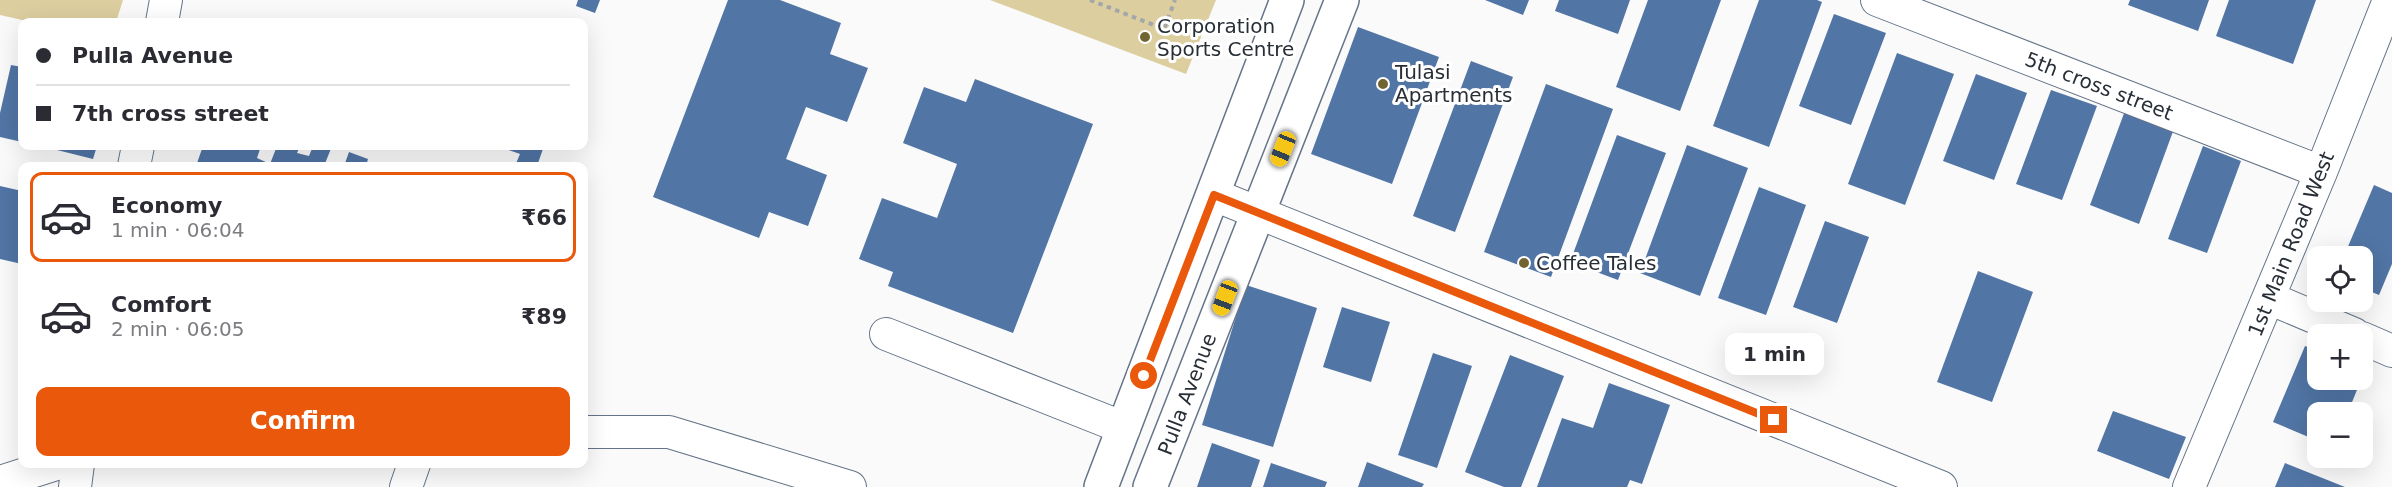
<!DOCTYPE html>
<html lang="en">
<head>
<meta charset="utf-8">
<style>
	body { margin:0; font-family:"DejaVu Sans",sans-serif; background:#f7f7f7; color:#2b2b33; height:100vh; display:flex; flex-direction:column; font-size:22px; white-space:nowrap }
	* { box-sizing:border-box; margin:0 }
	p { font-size:20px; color:#7c7c81 }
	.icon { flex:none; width:33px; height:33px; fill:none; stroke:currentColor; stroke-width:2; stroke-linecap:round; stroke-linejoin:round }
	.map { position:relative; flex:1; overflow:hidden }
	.side { position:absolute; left:18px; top:162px; width:570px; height:306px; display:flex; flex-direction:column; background:#fff; border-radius:12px; box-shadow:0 6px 24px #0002 }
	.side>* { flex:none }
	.hud { position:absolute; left:18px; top:18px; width:570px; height:132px; border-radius:12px; box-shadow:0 6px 24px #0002; display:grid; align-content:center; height:132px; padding:0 18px; background:#fff }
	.controls { position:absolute; left:2307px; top:246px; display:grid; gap:12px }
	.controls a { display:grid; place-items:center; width:66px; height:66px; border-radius:12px; background:#fff; box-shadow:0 6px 24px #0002; font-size:30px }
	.end { position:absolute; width:27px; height:27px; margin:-14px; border:8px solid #ea580c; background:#fff; box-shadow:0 0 0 3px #fff }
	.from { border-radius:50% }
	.bubble { position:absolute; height:42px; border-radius:12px; background:#fff; box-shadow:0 6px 24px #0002; font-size:20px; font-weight:800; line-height:42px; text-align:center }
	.car { position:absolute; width:18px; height:36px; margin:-18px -9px; border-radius:8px; box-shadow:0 0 4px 2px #0007; background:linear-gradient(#f5c518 24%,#345 0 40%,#f5c518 0 76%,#345 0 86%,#f5c518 0) }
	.hud b { display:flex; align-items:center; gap:21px; height:57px; font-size:22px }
	.hud b+b { border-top:2px solid #e1e1e2 }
	.hud i { width:15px; height:15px; background:#2b2b33 }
	ul { padding:10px 0 0; list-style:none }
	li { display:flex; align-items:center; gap:18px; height:90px; margin:0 12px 9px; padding:0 6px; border:3px solid transparent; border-radius:12px }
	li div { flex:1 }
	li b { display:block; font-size:22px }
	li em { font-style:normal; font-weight:800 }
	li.on { border-color:#ea580c }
	li>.icon { width:54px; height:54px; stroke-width:1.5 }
	.cta { display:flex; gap:12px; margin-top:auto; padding:12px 18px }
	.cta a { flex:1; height:69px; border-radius:12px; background:#ea580c; color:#fff; font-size:24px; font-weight:800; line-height:69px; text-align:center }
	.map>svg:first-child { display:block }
</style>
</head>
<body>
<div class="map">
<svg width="2392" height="487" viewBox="0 0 2392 487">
	<rect width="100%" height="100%" fill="#fafafa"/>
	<path fill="#dcce9f" d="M0,0h123l-7,22h-85l-31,-7z
		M990,0h226l-30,74z"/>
	<path fill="#5175a5" d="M578,0h22l-5,13 -19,-7z
		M728,0h52l61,23 -11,31 38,14 -21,54 -41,-15 -20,52 41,16 -19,51 -39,-14 -10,26 -106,-41z
		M1485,0h44l-6,15z
		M1559,0h71l-12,34 -63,-23z
		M1648,0h73l-41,111 -64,-24z
		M1759,0h58l5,2 -53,145 -56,-21z
		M2130,0h79l-11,31 -70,-26z
		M2229,0h87l-23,64 -77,-28z
		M1834,14l52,19 -35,92 -52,-19z
		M1358,27l81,30 -47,127 -81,-30z
		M1897,53l57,21 -49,131 -57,-21z
		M1471,61l42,16 -58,155 -42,-16z
		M11,65l11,2v75l-22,-5v-24z
		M1976,74l51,19 -33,87 -51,-19z
		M975,79l118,45 -80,209 -125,-47 5,-14 -34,-13 23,-61 55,20 20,-54 -54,-21 21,-56 42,15z
		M1546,84l67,25 -62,168 -67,-25z
		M2051,90l46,16 -35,94 -46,-16z
		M2126,108l49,18 -36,98 -49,-19z
		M1617,135l49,18 -48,127 -48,-18z
		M1687,145l61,23 -48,128 -60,-23z
		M41,146h56l-4,13z
		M203,146h58l-4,12 13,6 7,-18h23l-3,7 12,3 4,-10h19l-8,20h-128z
		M498,146h46l-7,20h-22l5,-12z
		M2203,146l38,15 -34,92 -39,-14z
		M349,152l19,7 -2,7h-22z
		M2374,185l18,8v71l-13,31 -17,-7v-32h-18z
		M0,186l22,5v73l-22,-5z
		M1759,187l47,18 -40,110 -48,-17z
		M1825,221l44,16 -32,86 -44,-16z
		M1978,271l55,21 -41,110 -55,-20z
		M1246,285l71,23 -44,139 -71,-22z
		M1342,307l48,15 -19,60 -48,-15z
		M2305,346l13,5v29h43l-13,32h-30v29l-45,-19z
		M1433,353l39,13 -35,102 -39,-13z
		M1510,355l54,21 -43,111h-17l-39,-15z
		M1609,383l61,22 -28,79 -12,-4 -3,7h-90l25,-69 31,10z
		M2113,411l73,26 -17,42 -72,-28z
		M1212,443l48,17 -9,27h-54z
		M1367,462l57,22 -2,3h-64z
		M1271,463l56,19 -2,5h-62z
		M2285,463l60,24h-70z"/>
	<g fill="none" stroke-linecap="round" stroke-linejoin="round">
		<g stroke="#657488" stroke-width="34">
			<path id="minor" d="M1877,0l444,172
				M162,22l4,-22
				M134,166l4,-20
				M1214,195l727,292
				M2269,298l85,36
				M886,334l238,94
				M2362,338l30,13
				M584,432h85l181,55
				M0,482l56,-18
				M75,487l3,-23
				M406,487l8,-23
				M2189,487l132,-315 68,-172"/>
		</g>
		<g stroke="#657488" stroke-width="36">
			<path id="tertiary" d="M1101,487l186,-487
				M1150,487l192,-487"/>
		</g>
		<path stroke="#a4a7aa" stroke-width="4" stroke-dasharray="4.5 4.5" stroke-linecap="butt" d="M1090,0l74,29 11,-29"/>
		<use href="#minor" stroke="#fff" stroke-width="32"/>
		<use href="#tertiary" stroke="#fff" stroke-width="33"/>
	</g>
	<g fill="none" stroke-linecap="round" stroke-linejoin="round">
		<path stroke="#ea580c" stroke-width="8" d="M1144,376l70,-181 560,225"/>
	</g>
	<g fill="#726431" stroke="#fff" stroke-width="2">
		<circle cx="1145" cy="37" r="6"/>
		<circle cx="1383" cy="84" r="6"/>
		<circle cx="1524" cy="263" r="6"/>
	</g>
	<g text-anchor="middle" stroke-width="6" stroke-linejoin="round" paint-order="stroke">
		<g font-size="20" fill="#272e36" stroke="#fff" text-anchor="start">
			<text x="1157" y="33">Corporation<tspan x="1157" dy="23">Sports Centre</tspan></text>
			<text x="1395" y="79">Tulasi<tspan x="1395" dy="23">Apartments</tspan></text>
			<text x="1536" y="270">Coffee Tales</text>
		</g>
		<g font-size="20" fill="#272e36" stroke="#fff">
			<text transform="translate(2099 86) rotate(21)" y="7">5th cross street</text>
			<text transform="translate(2291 244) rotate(-68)" y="7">1st Main Road West</text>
			<text transform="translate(1187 394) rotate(-69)" y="7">Pulla Avenue</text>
		</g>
	</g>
</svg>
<div class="controls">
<a><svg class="icon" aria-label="locate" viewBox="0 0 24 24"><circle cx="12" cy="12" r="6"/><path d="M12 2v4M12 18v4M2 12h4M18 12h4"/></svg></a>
<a>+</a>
<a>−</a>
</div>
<i class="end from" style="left:1144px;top:376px"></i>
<i class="end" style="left:1774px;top:420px"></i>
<div class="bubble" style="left:1725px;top:333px;width:99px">1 min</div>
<i class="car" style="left:1283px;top:149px;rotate:202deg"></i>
<i class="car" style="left:1225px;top:298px;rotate:201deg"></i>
<div class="hud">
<b><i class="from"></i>Pulla Avenue</b>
<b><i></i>7th cross street</b>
</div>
<section class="side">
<ul>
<li class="on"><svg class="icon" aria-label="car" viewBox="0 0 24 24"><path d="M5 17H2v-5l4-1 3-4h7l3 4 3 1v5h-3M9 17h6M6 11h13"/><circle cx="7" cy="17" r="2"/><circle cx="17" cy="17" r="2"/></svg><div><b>Economy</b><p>1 min · 06:04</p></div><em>₹66</em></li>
<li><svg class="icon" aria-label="car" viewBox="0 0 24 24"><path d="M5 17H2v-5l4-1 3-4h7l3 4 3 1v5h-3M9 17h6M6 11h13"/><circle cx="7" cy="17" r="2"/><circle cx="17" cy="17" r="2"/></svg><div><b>Comfort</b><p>2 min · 06:05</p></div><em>₹89</em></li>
</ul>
<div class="cta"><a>Confirm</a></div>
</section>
</div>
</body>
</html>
